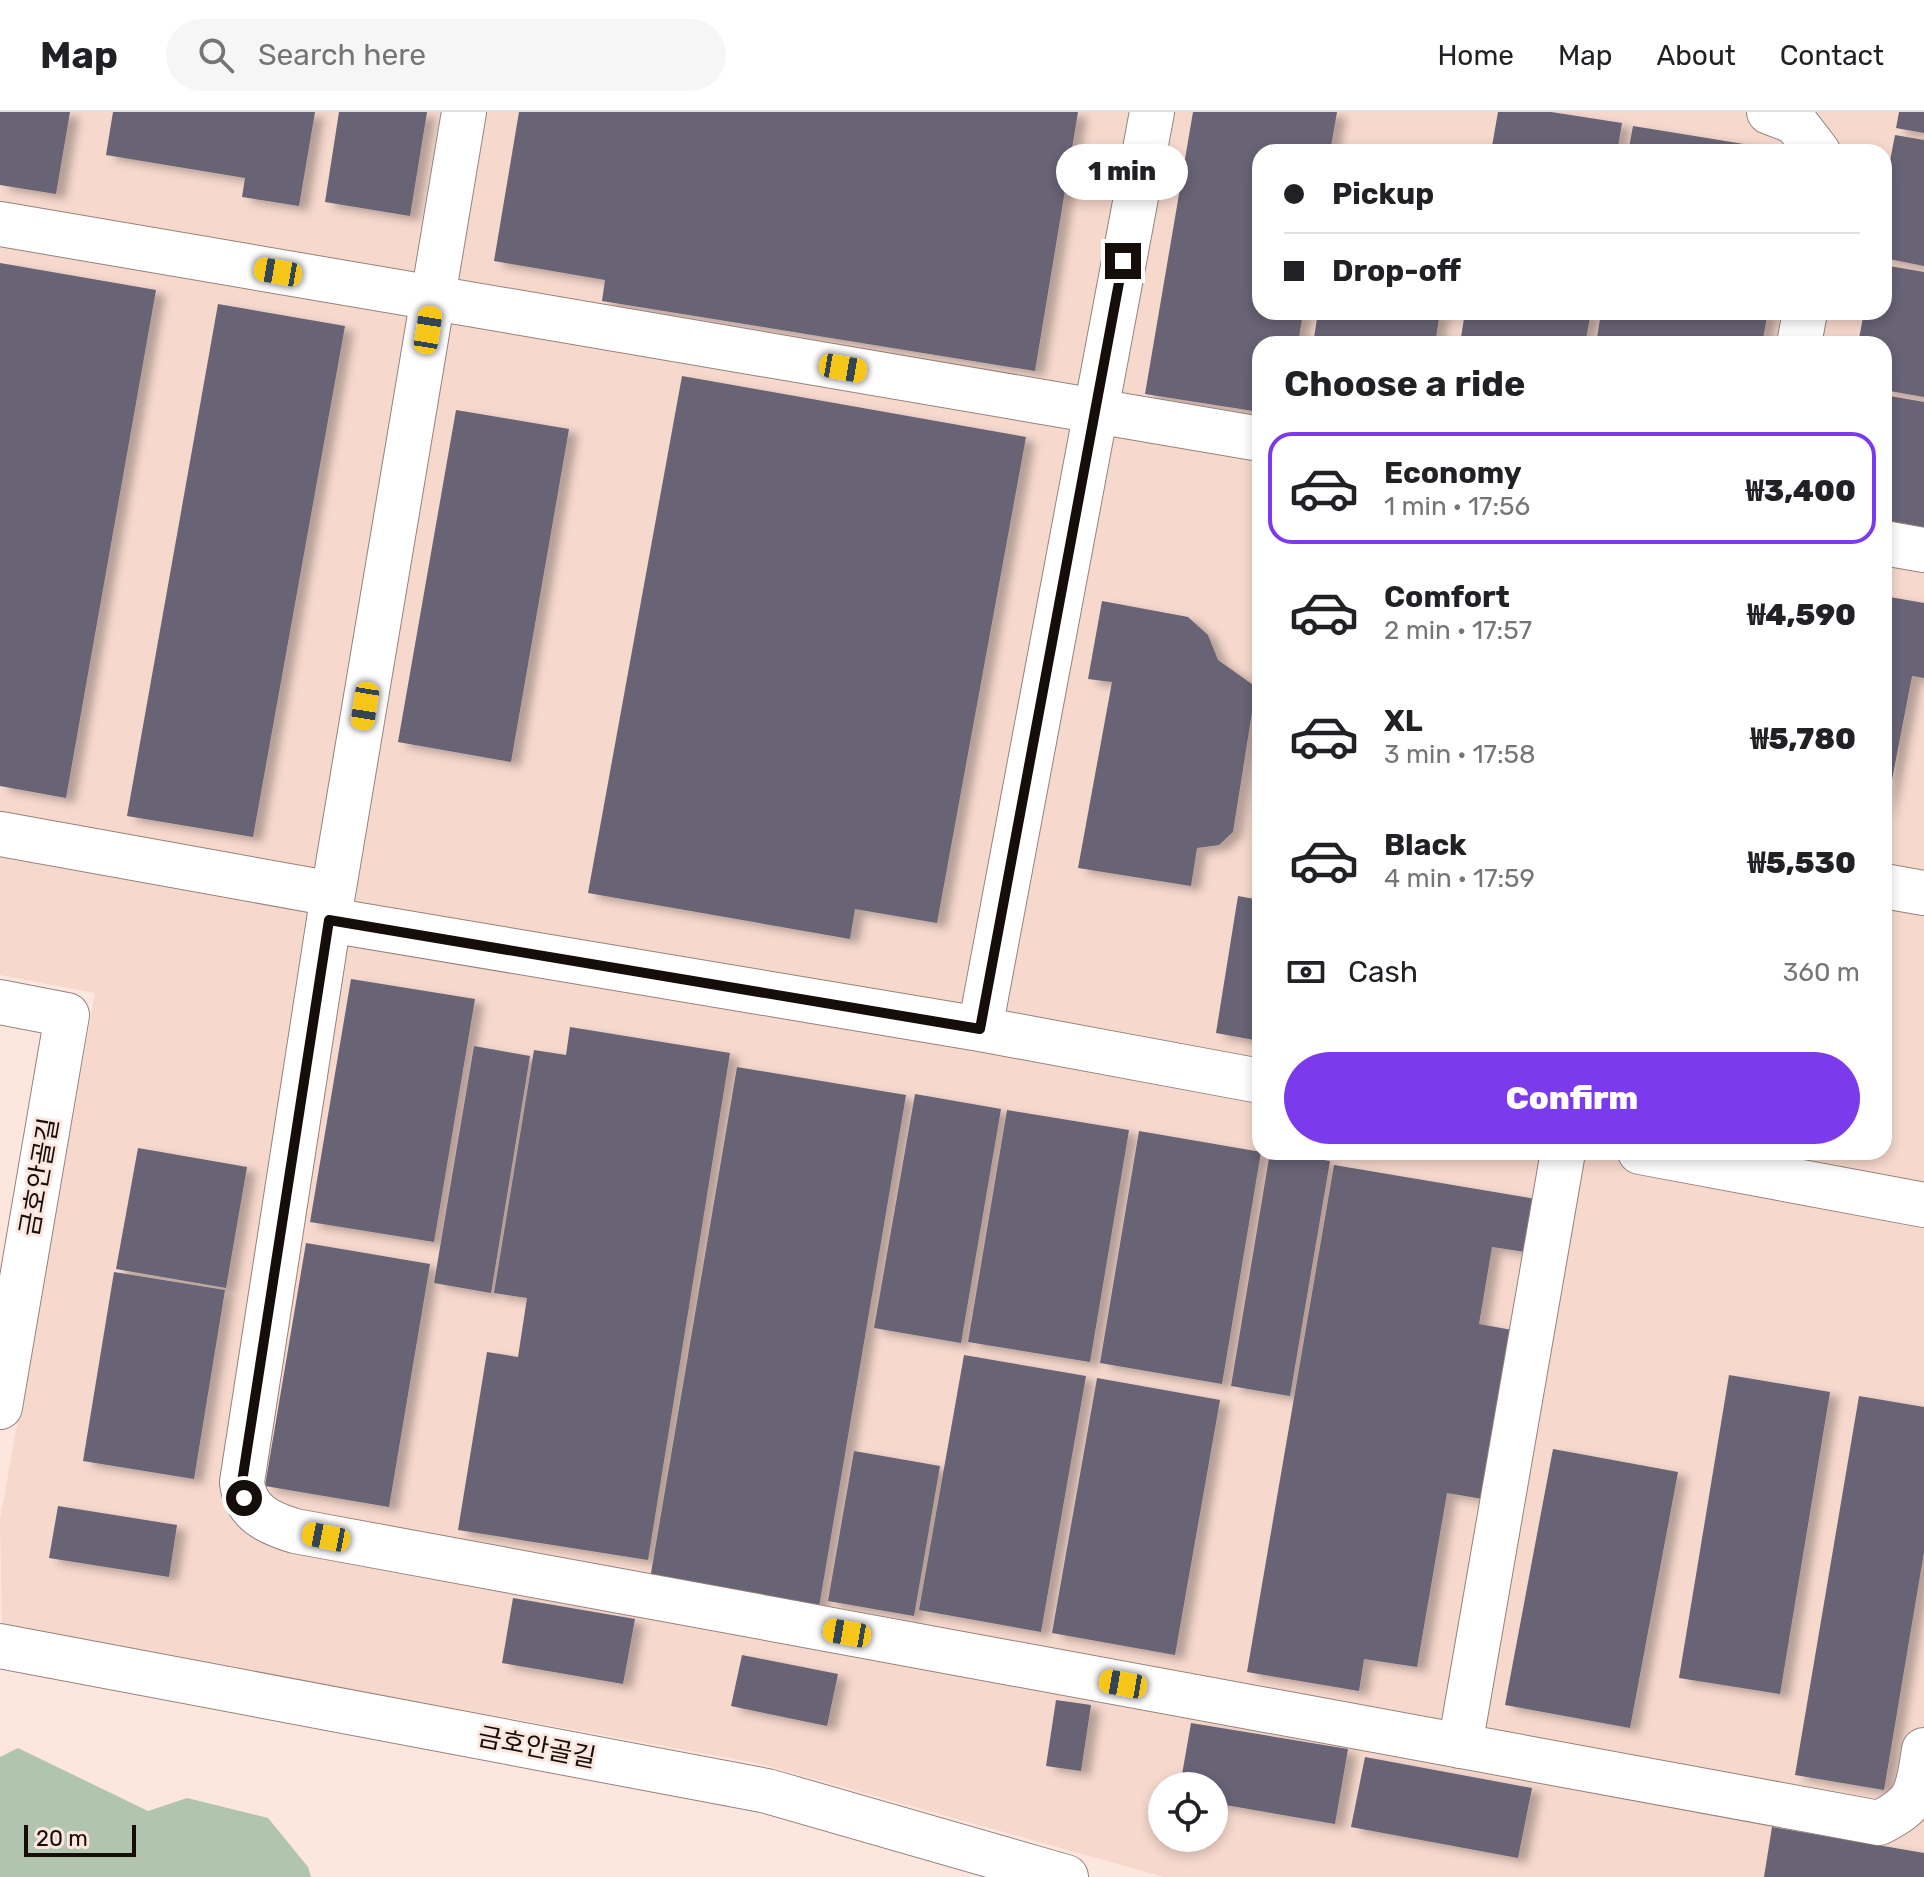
<!DOCTYPE html>
<html lang="en">
<head>
<meta charset="utf-8">
<style>
	body { margin:0; font-family:Rubik,"Noto Sans KR",sans-serif; background:#f6f6f6; color:#202124; height:100vh; display:flex; flex-direction:column; font-size:30px; white-space:nowrap }
	* { box-sizing:border-box; margin:0 }
	p { font-size:26px; color:#757577 }
	.icon { flex:none; width:44px; height:44px; fill:none; stroke:currentColor; stroke-width:2; stroke-linecap:round; stroke-linejoin:round }
	.map { position:relative; flex:1; overflow:hidden }
	.sheet { position:absolute; left:1252px; top:224px; width:640px; height:824px; display:flex; flex-direction:column; background:#fff; border-radius:24px; box-shadow:0 4px 12px #0003 }
	.sheet>* { flex:none }
	.banner { position:absolute; left:1252px; top:32px; width:640px; height:176px; border-radius:24px; box-shadow:0 4px 12px #0003; display:grid; align-content:center; height:176px; padding:0 32px; background:#fff }
	.buttons { position:absolute; left:1148px; top:1660px; display:grid; gap:16px }
	.buttons a { display:grid; place-items:center; width:80px; height:80px; border-radius:50%; background:#fff; box-shadow:0 4px 12px #0003; font-size:40px }
	.scale { position:absolute; left:24px; bottom:20px; width:112px; box-sizing:border-box; padding-left:8px; border:4px solid #140d0a; border-top:0; font-size:22px; line-height:28px; white-space:nowrap; color:#140d0a; -webkit-text-stroke:6px #fce6de; paint-order:stroke }
	.end { position:absolute; width:36px; height:36px; margin:-18px; border:10px solid #140d0a; background:#fff; box-shadow:0 0 0 4px #fff }
	.from { border-radius:50% }
	.bubble { position:absolute; height:56px; border-radius:28px; background:#fff; box-shadow:0 4px 12px #0003; font-size:26px; font-weight:800; line-height:56px; text-align:center }
	.car { position:absolute; width:24px; height:48px; margin:-24px -12px; border-radius:10px; box-shadow:0 0 6px 2px #0007; background:linear-gradient(#f5c518 24%,#345 0 40%,#f5c518 0 76%,#345 0 86%,#f5c518 0) }
	.banner b { display:flex; align-items:center; gap:28px; height:76px; font-size:30px }
	.banner b+b { border-top:2px solid #e0e0e0 }
	.banner i { width:20px; height:20px; background:#202124 }
	ul { padding:0; list-style:none }
	li { display:flex; align-items:center; gap:24px; height:112px; margin:0 16px 12px; padding:0 16px; border:4px solid transparent; border-radius:24px }
	li div { flex:1 }
	li b { display:block; font-size:30px }
	li em { font-style:normal; font-weight:800 }
	li.active { border-color:#7c3aed }
	li>.icon { width:72px; height:72px; stroke-width:1.5 }
	h2 { padding:0 32px; font-size:36px; line-height:96px }
	.pay { display:flex; align-items:center; gap:20px; height:88px; padding:0 32px; font-size:30px }
	.pay p { margin-inline-start:auto }
	.cta { display:flex; gap:16px; margin-top:auto; padding:16px 32px }
	.cta a { flex:1; height:92px; border-radius:48px; background:#7c3aed; color:#fff; font-size:32px; font-weight:800; line-height:92px; text-align:center }
	header { display:flex; align-items:center; gap:48px; box-sizing:border-box; height:112px; padding:0 40px; background:#fff; border-bottom:2px solid #e0e0e0 }
	header strong { font-size:38px }
	nav { display:flex; gap:44px; margin-inline-start:auto; font-size:28px }
	.search { width:560px; height:72px; background:#f6f6f6; display:flex; align-items:center; gap:20px; box-sizing:border-box; padding:0 28px; border-radius:44px; color:#757577; font-size:30px }
	.map>svg:first-child { display:block }
</style>
</head>
<body>
<header>
<strong>Map</strong>
<div class="search"><svg class="icon" aria-label="search" viewBox="0 0 24 24"><circle cx="10" cy="10" r="6"/><path d="M15 15l6 6"/></svg>Search here</div>
<nav><a>Home</a><a>Map</a><a>About</a><a>Contact</a></nav>
</header>
<div class="map">
<svg width="1924" height="1765" viewBox="0 0 1924 1765">
	<defs>
		<filter id="shadow"><feDropShadow dx="9" dy="5" stdDeviation="4" flood-color="#0004"/></filter>
	</defs>
	<rect width="100%" height="100%" fill="#fce6de"/>
	<path fill="#f6d8cd" fill-rule="evenodd" d="M0,0h1924v1765h-760l-407,-114 -755,-137 -2,-106 95,-527 -95,-18zM1260,40h624v160h-624zM1260,232h624v808h-624zM1162,1674h52v52h-52z"/>
	<path fill="#b1c5ae" d="M18,1636l130,63 39,-13 81,20 40,49 3,10h-311v-120z"/>
	<path fill="#676374" filter="url(#shadow)" d="M0,0h70l-14,82 -56,-9z
		M113,0h202l-16,94 -57,-9 3,-19 -139,-23z
		M339,0h88l-17,104 -85,-14z
		M519,0h559l-43,259 -433,-70 3,-21 -111,-19z
		M1193,0h144l-7,40h-70v160h43l-5,32h-38v68l-115,-18z
		M1498,0h53l71,11 -5,29h-126z
		M1899,0h25v21l-28,-5z
		M1633,14l123,20 -1,6h-127z
		M1895,23l29,5v126l-40,-8v-66z
		M0,151l156,27 -90,508 -66,-12z
		M1884,153l40,7v125l-40,-7v-46h-26l6,-32h20z
		M218,192l127,22 -92,511 -126,-21z
		M1318,200h122l-5,32h-122z
		M1465,200h126l-6,32h-125z
		M1601,200h167l-6,32h-166z
		M682,264l344,61 -89,486 -82,-14 -5,30 -262,-46z
		M1884,283l40,7v125l-40,-7z
		M456,298l113,19 -58,333 -113,-20z
		M1884,484l40,7v75l-12,-2 -27,140z
		M1102,489l86,16 20,18 10,25 38,27 -23,145 -14,13 -22,3 -6,38 -113,-18 34,-186 -24,-3z
		M1238,784l22,4v141l-44,-8z
		M351,867l124,20 -41,243 -124,-20z
		M570,915l160,26 -82,507 -190,-30 29,-178 31,5 9,-59 -33,-5 40,-243 32,5z
		M474,934l56,10 -39,237 -57,-10z
		M737,955l169,28 -87,512 -169,-28z
		M915,982l86,15 -40,234 -87,-15z
		M1007,998l122,20 -39,232 -122,-20z
		M1139,1019l122,21 -39,232 -122,-21z
		M138,1036l109,19 -21,121 -110,-19z
		M1270,1040l60,9 -40,235 -59,-10z
		M1334,1053l202,34 -10,53 -34,-5 -13,77 33,6 -29,169 -36,-6 -30,174 -53,-8 -5,32 -112,-19z
		M306,1131l124,21 -41,243 -124,-21z
		M114,1160l111,18 -31,189 -111,-18z
		M964,1243l122,21 -45,256 -122,-22z
		M1729,1263l101,17 -50,302 -101,-16z
		M1097,1266l123,22 -45,255 -123,-22z
		M1859,1284l65,11v145l-40,238 -89,-15z
		M1553,1337l125,23 -48,256 -125,-23z
		M854,1339l86,15 -26,150 -86,-15z
		M58,1394l119,19 -8,52 -120,-19z
		M513,1486l122,21 -12,65 -121,-21z
		M742,1543l96,19 -11,52 -96,-20z
		M1056,1588l35,5 -10,66 -35,-5z
		M1191,1611l157,26 -13,75 -121,-21v-17h-34z
		M1365,1645l167,31 -14,70 -167,-31z
		M1772,1715l152,26v24h-160z"/>
	<g fill="none" stroke-linecap="round" stroke-linejoin="round">
		<g stroke="#96827b" stroke-width="46">
			<path id="minor" d="M464,0l-131,782 -91,588c3,30 26,41 53,49l1584,292c40,-20 38,-31 45,-73
				M1769,0l26,10 23,30
				M0,112l1260,215
				M1799,232l6,-32
				M1884,431l40,7
				M0,722l333,60
				M1884,774l40,7
				M329,808l651,109 280,52
				M0,890l67,13 -67,392
				M980,917l172,-917
				M1640,1040l284,53
				M0,1534l767,145 299,86
				M1460,1634l103,-594"/>
		</g>
		<use href="#minor" stroke="#fff" stroke-width="44"/>
	</g>
	<g fill="none" stroke-linecap="round" stroke-linejoin="round">
		<path stroke="#140d0a" stroke-width="10" d="M244,1386l-2,-16 87,-562 651,109 143,-768"/>
	</g>
	<g text-anchor="middle" stroke-width="6" stroke-linejoin="round" paint-order="stroke">
		<g font-size="26" fill="#140d0a" stroke="#fce6de">
			<text transform="translate(39 1065) rotate(-80)" y="9">금호안골길</text>
			<text transform="translate(537 1635) rotate(11)" y="9">금호안골길</text>
		</g>
	</g>
</svg>
<div class="buttons">
<a><svg class="icon" aria-label="locate" viewBox="0 0 24 24"><circle cx="12" cy="12" r="6"/><path d="M12 2v4M12 18v4M2 12h4M18 12h4"/></svg></a>
</div>
<div class="scale">20 m</div>
<i class="end from" style="left:244px;top:1386px"></i>
<i class="end" style="left:1123px;top:149px"></i>
<div class="bubble" style="left:1056px;top:32px;width:132px">1 min</div>
<i class="car" style="left:278px;top:160px;rotate:280deg"></i>
<i class="car" style="left:428px;top:218px;rotate:9deg"></i>
<i class="car" style="left:843px;top:256px;rotate:100deg"></i>
<i class="car" style="left:365px;top:594px;rotate:189deg"></i>
<i class="car" style="left:326px;top:1425px;rotate:281deg"></i>
<i class="car" style="left:847px;top:1521px;rotate:280deg"></i>
<i class="car" style="left:1123px;top:1572px;rotate:280deg"></i>
<div class="banner">
<b><i class="from"></i>Pickup</b>
<b><i></i>Drop-off</b>
</div>
<section class="sheet">
<h2>Choose a ride</h2>
<ul>
<li class="active"><svg class="icon" aria-label="car" viewBox="0 0 24 24"><path d="M5 17H2v-5l4-1 3-4h7l3 4 3 1v5h-3M9 17h6M6 11h13"/><circle cx="7" cy="17" r="2"/><circle cx="17" cy="17" r="2"/></svg><div><b>Economy</b><p>1 min · 17:56</p></div><em>₩3,400</em></li>
<li><svg class="icon" aria-label="car" viewBox="0 0 24 24"><path d="M5 17H2v-5l4-1 3-4h7l3 4 3 1v5h-3M9 17h6M6 11h13"/><circle cx="7" cy="17" r="2"/><circle cx="17" cy="17" r="2"/></svg><div><b>Comfort</b><p>2 min · 17:57</p></div><em>₩4,590</em></li>
<li><svg class="icon" aria-label="car" viewBox="0 0 24 24"><path d="M5 17H2v-5l4-1 3-4h7l3 4 3 1v5h-3M9 17h6M6 11h13"/><circle cx="7" cy="17" r="2"/><circle cx="17" cy="17" r="2"/></svg><div><b>XL</b><p>3 min · 17:58</p></div><em>₩5,780</em></li>
<li><svg class="icon" aria-label="car" viewBox="0 0 24 24"><path d="M5 17H2v-5l4-1 3-4h7l3 4 3 1v5h-3M9 17h6M6 11h13"/><circle cx="7" cy="17" r="2"/><circle cx="17" cy="17" r="2"/></svg><div><b>Black</b><p>4 min · 17:59</p></div><em>₩5,530</em></li>
</ul>
<div class="pay"><svg class="icon" aria-label="cash" viewBox="0 0 24 24"><path d="M3 7h18v10H3z"/><circle cx="12" cy="12" r="2"/></svg>Cash<p>360 m</p></div>
<div class="cta"><a>Confirm</a></div>
</section>
</div>
</body>
</html>
